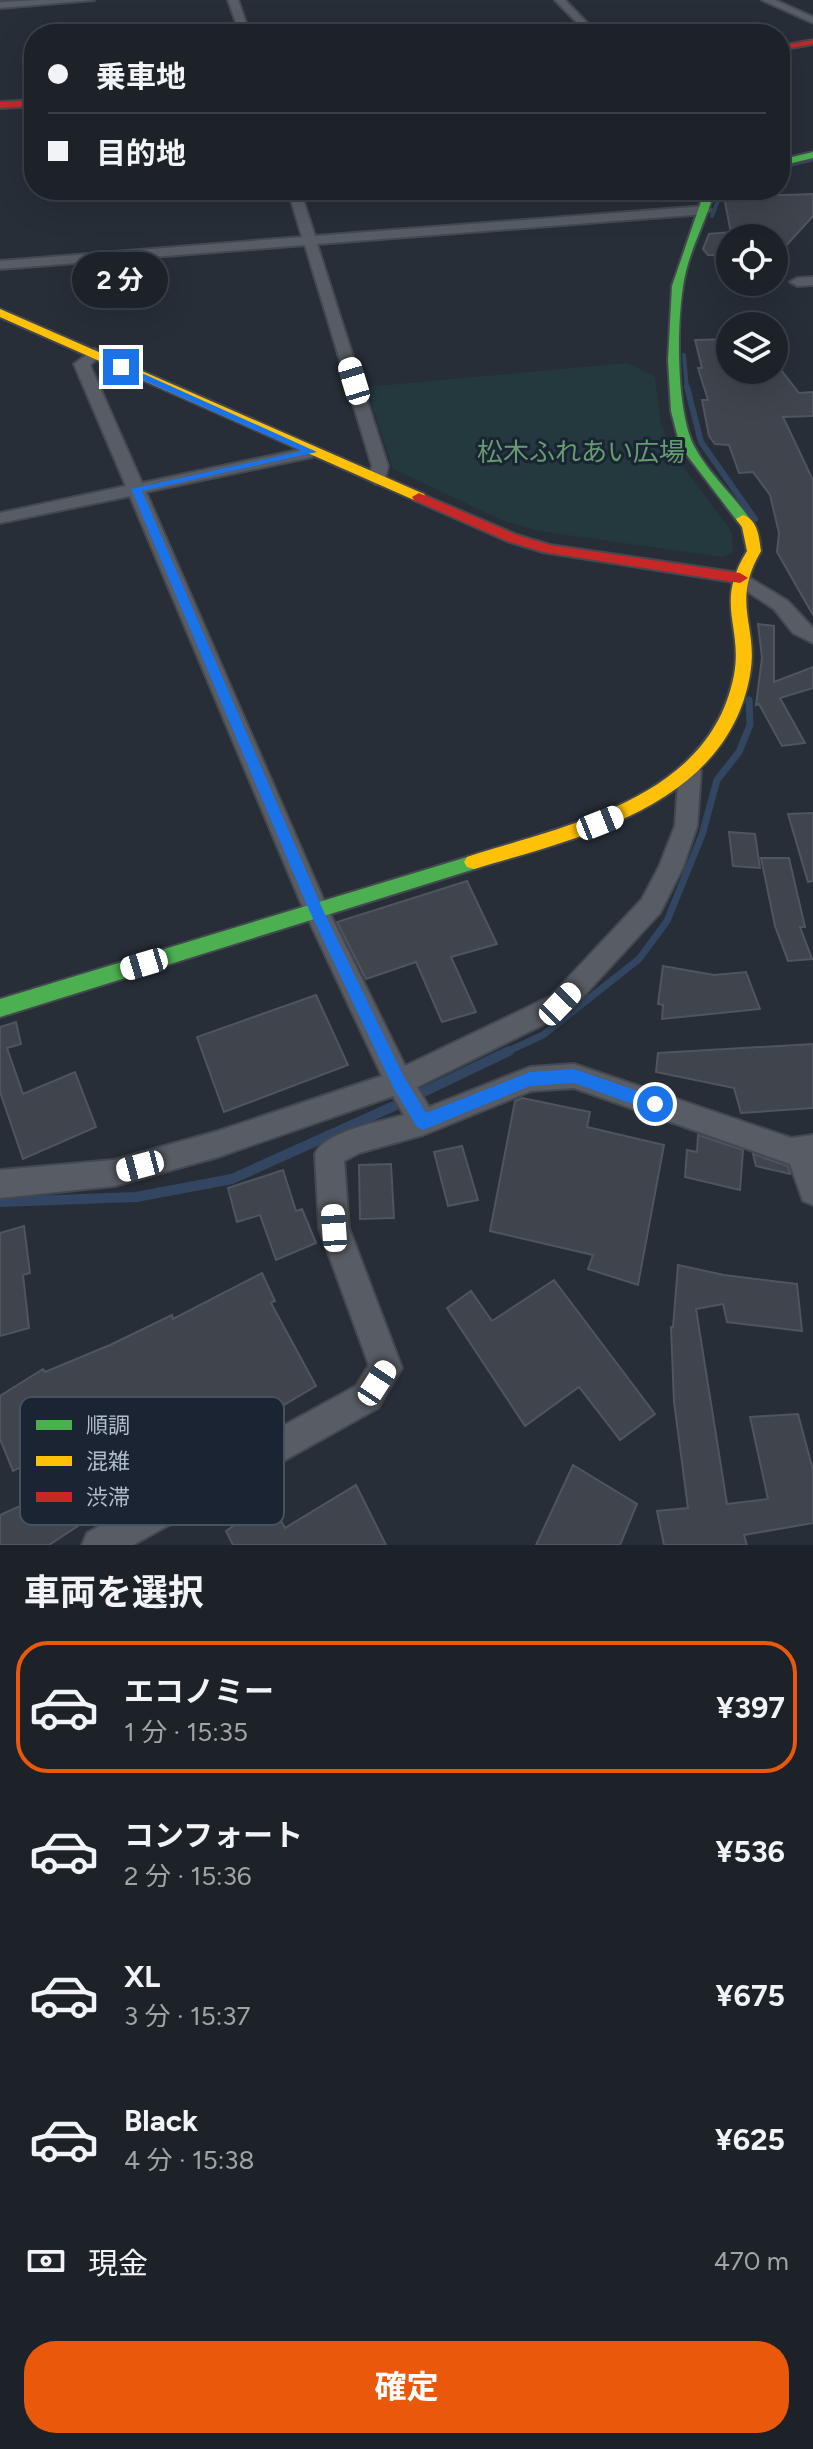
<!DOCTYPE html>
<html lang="ja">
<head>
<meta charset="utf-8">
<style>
	body { margin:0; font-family:Figtree,"Noto Sans JP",sans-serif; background:#2a2f35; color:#f1f3f6; height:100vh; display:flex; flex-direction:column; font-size:30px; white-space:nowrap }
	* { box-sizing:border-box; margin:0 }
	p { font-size:26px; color:#a0a4a8 }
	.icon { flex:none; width:44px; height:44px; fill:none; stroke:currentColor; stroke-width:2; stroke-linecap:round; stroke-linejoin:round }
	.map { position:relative; height:1545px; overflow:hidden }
	.drawer { display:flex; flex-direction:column; background:#1d2229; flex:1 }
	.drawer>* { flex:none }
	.hud { position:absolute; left:24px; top:24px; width:766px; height:176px; border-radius:32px; box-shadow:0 8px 32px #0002,0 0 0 2px #3b3f46; display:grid; align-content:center; height:176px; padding:0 24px; background:#1d2229 }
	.controls { position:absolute; left:716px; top:224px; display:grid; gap:16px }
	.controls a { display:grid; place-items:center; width:72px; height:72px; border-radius:50%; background:#1d2229; box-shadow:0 8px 32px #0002,0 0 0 2px #3b3f46; font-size:40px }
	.end { position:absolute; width:36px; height:36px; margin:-18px; border:10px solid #1a73e8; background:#fff; box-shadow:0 0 0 4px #fff }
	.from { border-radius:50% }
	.bubble { position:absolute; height:56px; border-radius:28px; background:#1d2229; box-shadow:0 8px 32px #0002,0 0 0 2px #3b3f46; font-size:26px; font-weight:700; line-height:56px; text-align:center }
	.car { position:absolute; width:24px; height:48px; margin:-24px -12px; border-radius:10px; box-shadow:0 0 6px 2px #0007; background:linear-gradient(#fff 24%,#345 0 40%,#fff 0 76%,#345 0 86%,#fff 0) }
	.hud b { display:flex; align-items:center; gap:28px; height:76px; font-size:30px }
	.hud b+b { border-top:2px solid #3b3f46 }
	.hud i { width:20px; height:20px; background:#f1f3f6 }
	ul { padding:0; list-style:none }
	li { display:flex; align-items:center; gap:24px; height:132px; margin:0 16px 12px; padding:0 8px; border:4px solid transparent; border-radius:32px }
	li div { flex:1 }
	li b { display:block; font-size:30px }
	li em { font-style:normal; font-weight:700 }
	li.current { border-color:#ea580c }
	li>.icon { width:72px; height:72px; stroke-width:1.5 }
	h2 { padding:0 24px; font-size:36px; line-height:96px }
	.pay { display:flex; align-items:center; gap:20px; height:88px; padding:0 24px; font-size:30px }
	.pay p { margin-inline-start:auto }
	.cta { display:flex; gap:16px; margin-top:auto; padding:16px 24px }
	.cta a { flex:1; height:92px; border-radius:32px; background:#ea580c; color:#fff; font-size:32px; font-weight:700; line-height:92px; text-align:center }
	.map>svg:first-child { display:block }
</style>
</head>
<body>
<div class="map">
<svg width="813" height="1545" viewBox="0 0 813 1545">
	<rect width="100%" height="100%" fill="#272e37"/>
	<path fill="#24393d" d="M628,363l27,14 6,48 14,31 57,76 1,20 -11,5 -184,-26 -36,-11 -109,-51 -27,-82z"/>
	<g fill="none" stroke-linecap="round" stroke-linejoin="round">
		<path stroke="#324662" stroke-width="3" d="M780,168l33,-8"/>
		<path stroke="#324662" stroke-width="4" d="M780,168l4,-1
			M712,216l10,-26
			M684,355l3,34"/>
		<path stroke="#324662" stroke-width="6" d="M687,387l14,55 54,77"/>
		<path stroke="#324662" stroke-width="7" d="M504,1053l39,-18 96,-76 28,-38 35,-86 15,-55 22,-28 11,-27 -1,-25"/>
		<path stroke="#324662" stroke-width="10" d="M415,1096l94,-45
			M0,1202l136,-5 96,-18 171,-77"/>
	</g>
	<path fill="#3f444d" stroke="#4f555f" stroke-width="2" d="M813,194v22l-39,43v-21h-42l-8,-41z
		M730,232v24l-22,-1 -5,-6 6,-15z
		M730,339v31h51l18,23 14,-1v24l-30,1 30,63v135l-36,-63 2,-19 -9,-38 -17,-23 -14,1 -10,-28 -14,-1 -6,-8 -7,-36h6l-10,-32h4l-7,-28z
		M758,624l16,2v56l39,-15v21l-33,10 25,45 -23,3 -23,-42 -3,1 6,-47z
		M813,813v68l-5,1 -20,-68z
		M729,832l26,2 5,34 -27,-2z
		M761,858h28l16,69h-5l12,32 -24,2 -13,-35z
		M467,881l30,63 -46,13 25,55 -34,10 -26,-60 -50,17 -29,-57z
		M663,966l51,9 32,-3 14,37 -98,10 1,-14 -5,-1z
		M316,995l32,70 -124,47 -27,-75z
		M16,1022l5,22 -14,4 16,46 52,-22 21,55 -73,32 -23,-67v-65z
		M813,1044v64l-72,5 -7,-25 -78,-16 2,-19z
		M522,1098l68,14 -3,15 77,18 -26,140 -50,-16 5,-14 -103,-24 25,-130z
		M698,1135l45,15 -3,40 -55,-13 2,-27 10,2z
		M462,1146l16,54 -30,6 -14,-54z
		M753,1154l35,12 2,8 -34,-8z
		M391,1164l3,54 -34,1 -1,-54z
		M283,1170l13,41 6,-2 14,34 -40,17 -16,-45 -23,7 -9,-34z
		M24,1226l6,47 -7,2 6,53 -29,8v-103z
		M678,1265l46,10 73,9 5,47 -75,-9 -4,-18 -27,5 31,195 41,-5 -18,-82 48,-3 15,56v53l-69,12 3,10h-83l-7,-34 31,-3 -14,-106 -3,-75h2z
		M262,1273l13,28 -4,2 45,83 -135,80 3,8 -77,45 -12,-47 43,-20 -13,-35 -40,19 -6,-23 -37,23 8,17 -37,18 -13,-32v-43l43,-27 2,3 65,-27 62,-30 1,4z
		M554,1280l101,134 -35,26 -41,-53 -54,39 -78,-118 24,-17 21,30z
		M573,1465l64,39 -17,41h-84z
		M356,1485l30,60h-153l-7,-14 44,-31 15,28z
		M64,1486l17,38 -32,21h-49v-30z"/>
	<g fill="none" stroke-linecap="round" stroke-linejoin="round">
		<g stroke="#44484f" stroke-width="4">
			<path id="street" d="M40,0h54l-94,8v-6z
				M228,0h10l12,34h-10z
				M555,0h10l33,34h-10z
				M762,0h13l38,17v6z
				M288,190h12l15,46 390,-30 6,4 -6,4 -388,30 71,222 -3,13 -9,5 -9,-5 5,-13 -67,-221 -305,24v-8l302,-24z
				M813,277v8l-16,1 -7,-4 7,-4z
				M94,349l8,5 -12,11 52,118 170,-36 8,5 -8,5 -166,35 182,418 77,156 146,-70 91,-97 17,-32 16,-41 4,-55 3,-6h16l3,6 -4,55 -14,41 -23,46 -91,99 -152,75 12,20 101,-40 44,-3 217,74 22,-3v70l-10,-4 -13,-37 -216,-76 -43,3 -108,44 -64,18 -15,8 5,67 53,140 -24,40 -245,137h-51l5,-12 269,-147 13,-21 -50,-137 -4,-74c10,-23 65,-32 89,-39l-11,-19 -175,61 -104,29 -114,12v-28l114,-10 104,-29 164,-55 -78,-166 -174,-414 -130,27v-10l126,-27 -52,-122z
				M740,572l48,29 25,27v15l-20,-10 -19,-24 -41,-27 -2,-4z"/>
		</g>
		<g stroke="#44484f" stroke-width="4">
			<path id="fast" d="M813,152v6l-33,8v-6z
				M705,190h10c-8,28 -22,53 -29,81 -10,40 -11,138 8,175 14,27 39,49 56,73l-7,4 -5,-1 -58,-76 -9,-35 -3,-51 4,-74z
				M474,855l7,2 3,5 -3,5 -481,150v-18z"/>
		</g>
		<g stroke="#44484f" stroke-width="4">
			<path id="slow" d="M0,309l424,185 2,3 -7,4 -5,-1 -414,-183z
				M743,515c15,5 16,22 18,36 -31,53 -2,74 -11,124 -23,130 -168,162 -276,194l-7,-2 -3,-5 3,-5c102,-33 243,-58 267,-182 9,-50 -20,-71 13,-124l-5,-24 -6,-8z"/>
		</g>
		<g stroke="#44484f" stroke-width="4">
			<path id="jam" d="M813,40v4l-33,6v-4z
				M34,100v6l-34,2v-6z
				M419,493l98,42 33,10 190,28 8,5 -8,5 -197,-31 -36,-11 -93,-41 -2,-3z"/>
		</g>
		<use href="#street" fill="#585c64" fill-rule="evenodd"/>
		<use href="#fast" fill="#4caf50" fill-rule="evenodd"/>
		<use href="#slow" fill="#ffc107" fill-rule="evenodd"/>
		<use href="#jam" fill="#c62828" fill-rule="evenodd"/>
	</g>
	<path fill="#1a73e8" d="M118,365h6l193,87 -175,39 181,419 81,167 22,36 104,-41 44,-3 87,30v11l-6,2 -81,-29 -44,3 -107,44 -6,-3 -24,-40 -84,-177 -178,-421 171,-38 -184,-82z"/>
	<g text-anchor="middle" stroke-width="6" stroke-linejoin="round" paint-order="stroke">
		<g font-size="26" fill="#659c71" stroke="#1a2432">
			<text x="581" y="461">松木ふれあい広場</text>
		</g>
	</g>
	<rect x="20" y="1397" width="264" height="128" rx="12" fill="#1a2432" stroke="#47515f" stroke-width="2"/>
	<rect x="36" y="1420" width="36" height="10" fill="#4caf50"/>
	<rect x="36" y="1456" width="36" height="10" fill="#ffc107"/>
	<rect x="36" y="1492" width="36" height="10" fill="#c62828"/>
	<g font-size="22" fill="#b0bac9">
		<text x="86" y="1433">順調</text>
		<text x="86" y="1469">混雑</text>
		<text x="86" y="1505">渋滞</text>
	</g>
</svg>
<div class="controls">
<a><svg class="icon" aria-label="locate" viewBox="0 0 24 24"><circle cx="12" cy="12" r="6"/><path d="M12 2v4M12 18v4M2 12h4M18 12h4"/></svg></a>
<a><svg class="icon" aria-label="layers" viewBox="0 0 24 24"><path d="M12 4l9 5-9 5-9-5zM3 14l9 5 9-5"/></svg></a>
</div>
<i class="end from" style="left:655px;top:1104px"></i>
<i class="end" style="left:121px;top:367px"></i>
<div class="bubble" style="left:72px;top:252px;width:96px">2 分</div>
<i class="car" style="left:354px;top:381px;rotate:343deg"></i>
<i class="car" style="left:600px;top:823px;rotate:68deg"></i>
<i class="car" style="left:144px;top:964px;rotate:253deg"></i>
<i class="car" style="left:560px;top:1004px;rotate:44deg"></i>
<i class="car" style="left:140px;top:1166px;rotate:255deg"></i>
<i class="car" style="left:334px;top:1228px;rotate:356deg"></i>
<i class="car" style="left:377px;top:1383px;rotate:33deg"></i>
<div class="hud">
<b><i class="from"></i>乗車地</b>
<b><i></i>目的地</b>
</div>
</div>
<section class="drawer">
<h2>車両を選択</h2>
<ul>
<li class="current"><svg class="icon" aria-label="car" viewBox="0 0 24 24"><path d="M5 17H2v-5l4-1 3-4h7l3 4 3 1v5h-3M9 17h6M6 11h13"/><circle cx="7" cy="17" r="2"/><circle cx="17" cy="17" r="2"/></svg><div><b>エコノミー</b><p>1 分 · 15:35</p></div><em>¥397</em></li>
<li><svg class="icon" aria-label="car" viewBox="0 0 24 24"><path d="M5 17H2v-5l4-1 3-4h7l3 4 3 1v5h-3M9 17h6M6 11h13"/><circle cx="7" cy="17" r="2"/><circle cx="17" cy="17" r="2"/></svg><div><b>コンフォート</b><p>2 分 · 15:36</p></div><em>¥536</em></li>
<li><svg class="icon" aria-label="car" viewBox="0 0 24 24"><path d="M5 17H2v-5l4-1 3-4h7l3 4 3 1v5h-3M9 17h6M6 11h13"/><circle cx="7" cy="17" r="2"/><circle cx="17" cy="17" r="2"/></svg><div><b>XL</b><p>3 分 · 15:37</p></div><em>¥675</em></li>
<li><svg class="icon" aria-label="car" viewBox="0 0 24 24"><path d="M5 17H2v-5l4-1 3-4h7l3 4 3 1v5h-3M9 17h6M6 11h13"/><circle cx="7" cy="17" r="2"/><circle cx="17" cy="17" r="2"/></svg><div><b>Black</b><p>4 分 · 15:38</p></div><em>¥625</em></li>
</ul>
<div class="pay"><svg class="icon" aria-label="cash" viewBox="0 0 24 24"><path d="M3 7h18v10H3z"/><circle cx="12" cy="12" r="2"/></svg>現金<p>470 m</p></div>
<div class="cta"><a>確定</a></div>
</section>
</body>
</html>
